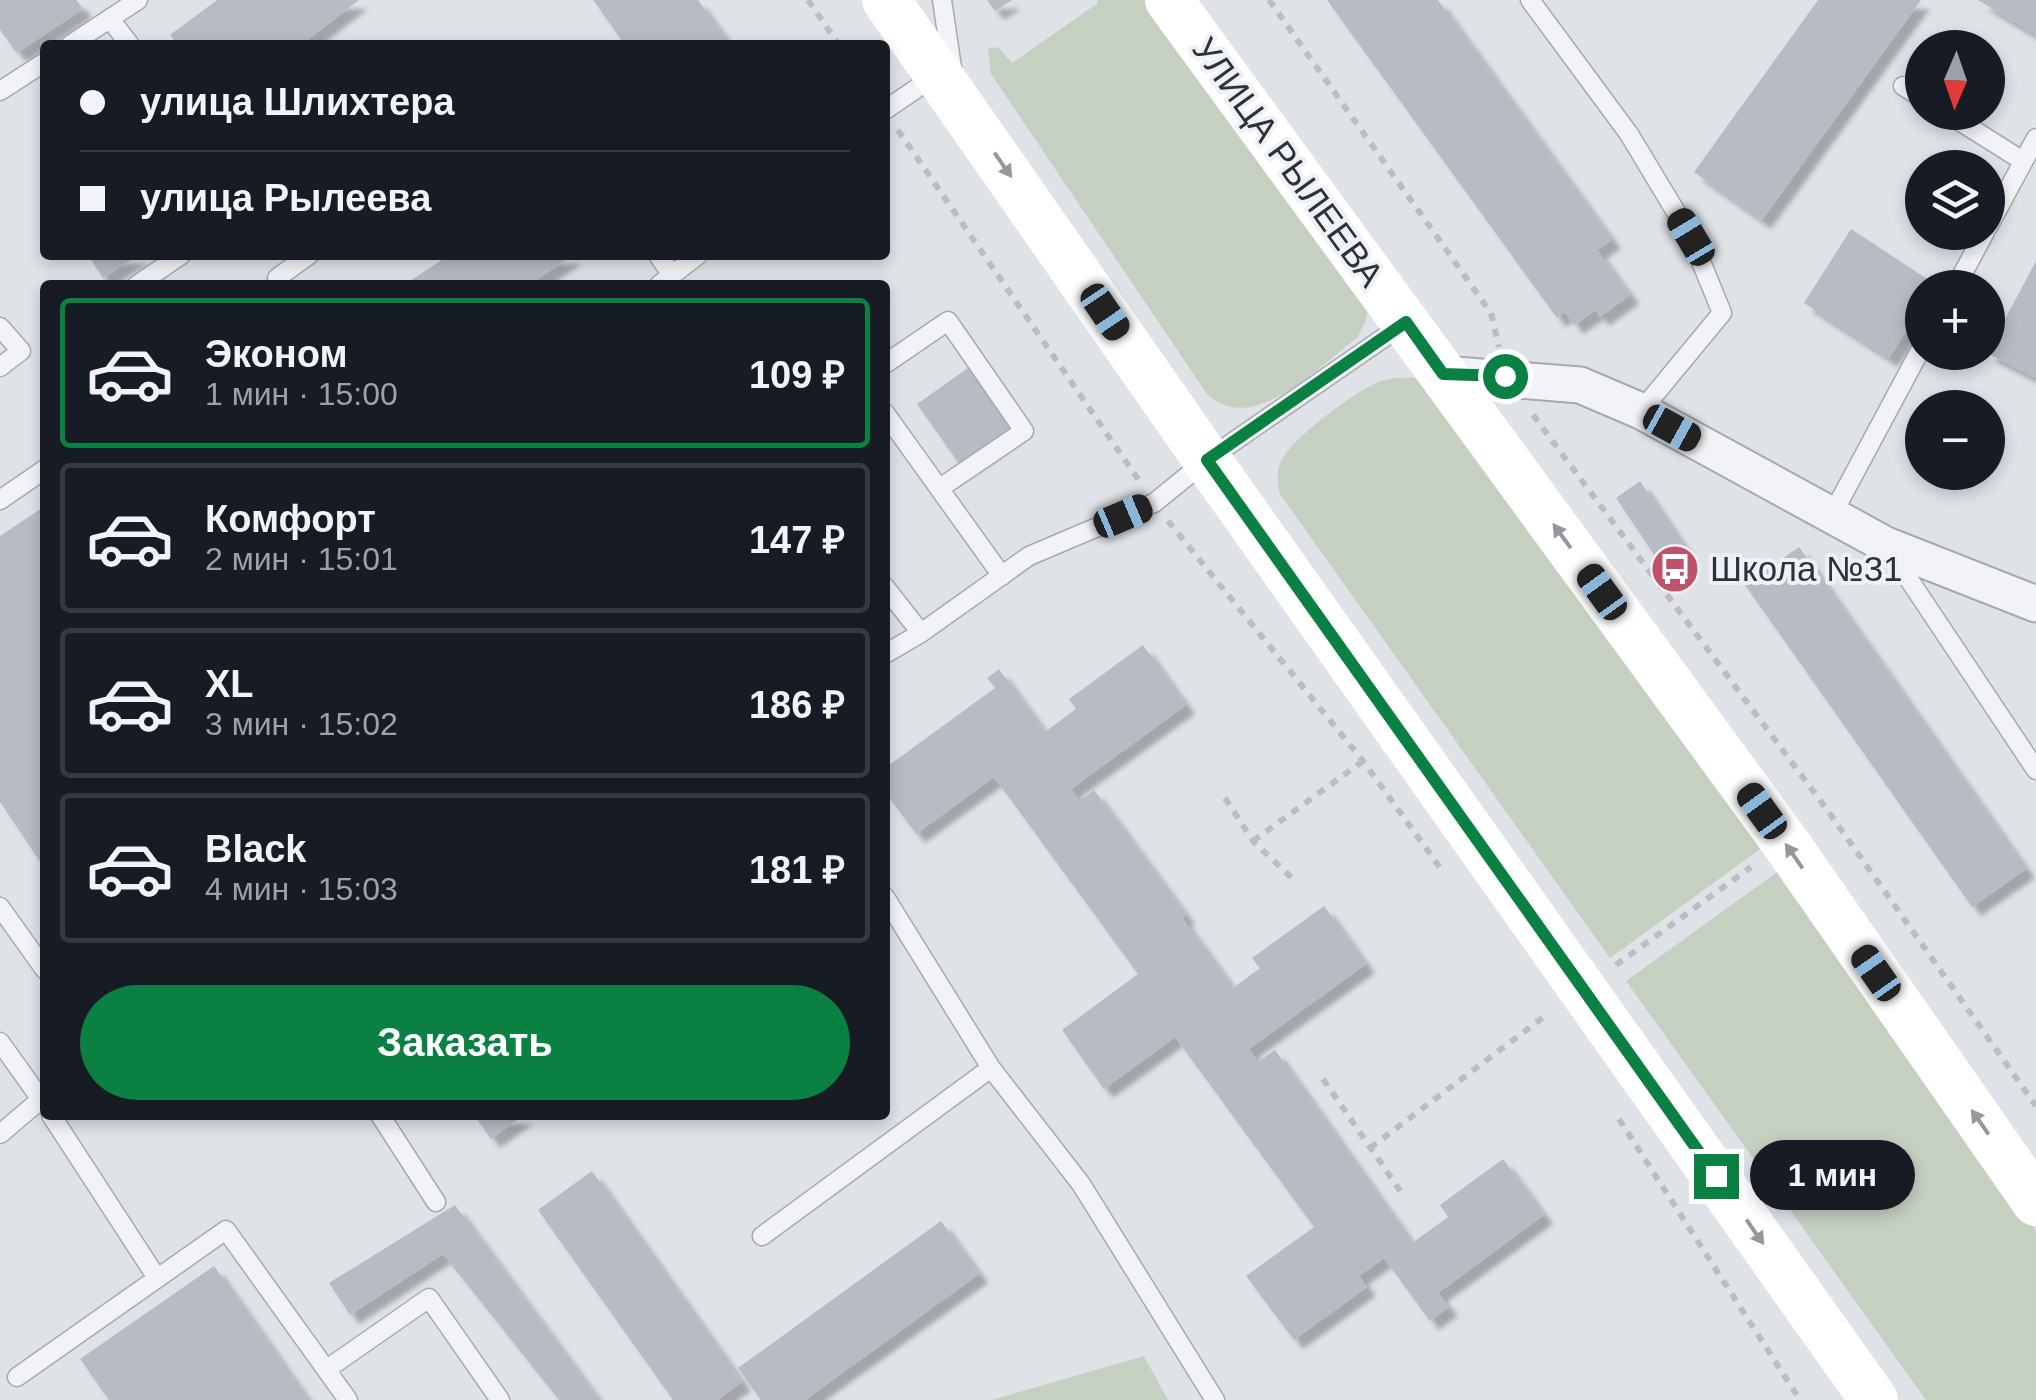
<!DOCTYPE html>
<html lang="ru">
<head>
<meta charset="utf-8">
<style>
	body { margin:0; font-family:Helvetica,sans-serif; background:#20242c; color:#f1f3f6; height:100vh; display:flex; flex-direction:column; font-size:38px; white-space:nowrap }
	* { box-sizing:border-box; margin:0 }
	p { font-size:32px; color:#9ea1a6 }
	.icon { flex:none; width:55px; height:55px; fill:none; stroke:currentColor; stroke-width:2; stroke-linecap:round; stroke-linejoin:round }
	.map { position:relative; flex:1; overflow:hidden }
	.details { position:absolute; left:40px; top:280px; width:850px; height:840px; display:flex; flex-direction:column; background:#171b24; border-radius:10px; box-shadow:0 5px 15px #0003 }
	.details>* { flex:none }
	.top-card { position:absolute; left:40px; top:40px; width:850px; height:220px; border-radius:10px; box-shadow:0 5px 15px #0003; display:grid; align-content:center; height:220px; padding:0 40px; background:#171b24 }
	.needle { width:65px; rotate:182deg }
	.tools { position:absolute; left:1905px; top:30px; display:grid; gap:20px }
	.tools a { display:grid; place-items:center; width:100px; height:100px; border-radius:50%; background:#171b24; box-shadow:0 5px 15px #0003; font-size:50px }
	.end { position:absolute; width:45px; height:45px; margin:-22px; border:12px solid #0b8043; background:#fff; box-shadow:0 0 0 5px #fff }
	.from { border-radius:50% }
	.bubble { position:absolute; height:70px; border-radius:35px; background:#171b24; box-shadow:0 5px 15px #0003; font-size:32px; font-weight:600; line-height:70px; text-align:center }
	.car { position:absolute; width:30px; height:60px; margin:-30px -15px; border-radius:12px; box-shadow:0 0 8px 2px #0007; background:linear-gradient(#222 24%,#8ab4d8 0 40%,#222 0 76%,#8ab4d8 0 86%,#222 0) }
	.top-card b { display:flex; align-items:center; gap:35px; height:95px; font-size:38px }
	.top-card b+b { border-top:2px solid #363941 }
	.top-card i { width:25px; height:25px; background:#f1f3f6 }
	ul { padding:18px 0 0; list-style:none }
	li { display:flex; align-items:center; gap:30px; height:150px; margin:0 20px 15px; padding:0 20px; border:5px solid #363941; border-radius:10px }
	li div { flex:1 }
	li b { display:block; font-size:38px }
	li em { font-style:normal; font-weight:600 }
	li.selected { border-color:#0b8043 }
	li>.icon { width:90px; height:90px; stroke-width:1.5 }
	.primary-button { display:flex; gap:20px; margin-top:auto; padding:20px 40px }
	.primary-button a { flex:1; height:115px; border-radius:60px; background:#0b8043; color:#fff; font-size:40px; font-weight:600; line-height:115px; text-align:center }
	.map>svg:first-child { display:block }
</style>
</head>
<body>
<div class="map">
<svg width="2036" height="1400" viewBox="0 0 2036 1400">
	<defs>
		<filter id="shadow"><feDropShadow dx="9" dy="9" stdDeviation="2.5" flood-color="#0004"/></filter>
	</defs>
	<rect width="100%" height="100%" fill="#dfe3e7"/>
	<path fill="#c6d0c1" d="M1097,0h61l211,306 -4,16 -7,15c-38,28 -105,101 -151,57l-216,-320 -3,-25 10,-2 14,16 86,-60z
		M1420,378l343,469 -153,111 -330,-464c-2,-10 -4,-20 0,-30 7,-23 78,-75 101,-83 13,-4 26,-4 39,-3z
		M1780,870l256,361v169h-110l-300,-419z
		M1144,1356l24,44h-176z"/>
	<path fill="#b7bcc3" filter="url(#shadow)" d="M0,0h76l7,9 -66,44 -17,-23z
		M217,0h142l-58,45h-123l-8,-10z
		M593,0h105l32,45h-105z
		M987,0h25l-17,11z
		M1327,0h111l174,240 -15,10 33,45 -30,22 -4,-7 -22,15 -9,-13 -8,6z
		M1818,0h103l-159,220 -68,-48z
		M1978,0h58v35z
		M1851,229l85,56 -14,3v18l-33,52 -85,-55z
		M88,255h51l-36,23z
		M449,255h124l-44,30h-125z
		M2036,261v117l-49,-25z
		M968,368l46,64 -52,36 -45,-64z
		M1640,481l45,67 -24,17 -45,-67z
		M45,506v363l-45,-67v-266z
		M1799,547l227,322 -54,38 -227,-322z
		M1143,645l43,60 -115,84 8,12 15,-11 92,125 -4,3 51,70 27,-20 -8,-10 72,-52 42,58 -117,85 9,13 17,-12 137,193 36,-26 -8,-12 63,-46 41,56 -106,78 11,14 -19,14 -46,-63 -25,18 8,11 -73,53 -48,-64 68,-49 -139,-190 -71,52 -42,-59 76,-56 -144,-197 -78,57 -31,-42v-24l110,-80 -8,-10 12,-9 46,63 31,-23 -7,-10z
		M474,1115h50l-33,24z
		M592,1171l150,211 -25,18h-44l-135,-190z
		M455,1205l144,195h-40l-116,-146 -93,61 -21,-32z
		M941,1221l38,53 -174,126h-44l-23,-32z
		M214,1266l94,134h-199l-29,-41z"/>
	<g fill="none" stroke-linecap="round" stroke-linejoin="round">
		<g stroke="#a5aab0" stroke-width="21">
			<path id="service" d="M942,0l11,74
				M1530,0l99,134 62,103 31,76 -81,98
				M110,19l20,26
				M70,45l68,-45
				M1903,86l19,12
				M0,91l45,-29
				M885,110l53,-36
				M1945,112l78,49
				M1988,227l48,-89
				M658,255l14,20 -13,10
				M672,275l26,-20
				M137,285l44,-30
				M282,285l-5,-7 32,-23
				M1955,288l30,-56
				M0,327l21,24 -21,16
				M885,364l63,-43 76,110 -84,57
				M885,413l117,163
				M0,500l45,-31
				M1832,515l90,-168
				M1892,554l144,216
				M885,587l36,46
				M885,654l36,-21 108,-77 125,-53 53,-43 198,-137
				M885,897l106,171 90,116 134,216
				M0,907l45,63
				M0,1042l45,63
				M51,1115l106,163
				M380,1115l56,87
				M0,1134l45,-38
				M762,1236l229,-168
				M327,1369l102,-71 71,102
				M17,1377l209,-147 122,170"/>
		</g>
		<g stroke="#a5aab0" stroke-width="39">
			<path id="minor" d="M1443,374l137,11 61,26 245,134 150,59"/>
		</g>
		<path stroke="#babdc2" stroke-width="6" stroke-dasharray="8 8" stroke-linecap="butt" d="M808,0l31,45
			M1269,0l222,313 8,34
			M898,130l242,352
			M1533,415l295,396 208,295
			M1168,521l195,240 78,108
			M1225,798l28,43 40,38
			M1253,841l110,-80
			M1616,965l135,-98
			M1323,1079l78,113
			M1619,1119l181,281
			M1370,1148l179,-135"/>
		<use href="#service" stroke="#f2f3f6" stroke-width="18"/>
		<use href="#minor" stroke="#f2f3f6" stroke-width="35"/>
		<path stroke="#fff" stroke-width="48" d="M886,0l321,460 667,940
			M1169,0l616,842 251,360"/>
	</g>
	<defs><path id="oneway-solid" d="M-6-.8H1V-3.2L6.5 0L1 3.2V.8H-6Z" transform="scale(2.5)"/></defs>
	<g fill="#94989e">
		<use href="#oneway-solid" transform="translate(1003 165) rotate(55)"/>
		<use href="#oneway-solid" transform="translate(1562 536) rotate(-126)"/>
		<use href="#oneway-solid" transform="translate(1794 856) rotate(-125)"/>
		<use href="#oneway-solid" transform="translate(1980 1122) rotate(-125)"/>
		<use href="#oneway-solid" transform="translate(1755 1232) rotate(55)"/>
	</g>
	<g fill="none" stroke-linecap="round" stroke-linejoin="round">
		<path stroke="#0b8043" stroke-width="12" d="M1505,376l-62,-2 -37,-52 -199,138 509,716"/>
	</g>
	<defs>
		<g id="bus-disc" transform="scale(2.5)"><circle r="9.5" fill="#be526b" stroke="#eff1f5"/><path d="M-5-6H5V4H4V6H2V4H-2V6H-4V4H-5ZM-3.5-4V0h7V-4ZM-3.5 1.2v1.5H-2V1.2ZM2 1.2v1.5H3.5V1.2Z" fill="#fff"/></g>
	</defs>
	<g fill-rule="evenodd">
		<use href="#bus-disc" x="1675" y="569"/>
	</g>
	<g text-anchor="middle" stroke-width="8" stroke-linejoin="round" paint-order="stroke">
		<g font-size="35" fill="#2a323c" stroke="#eff1f5">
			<text transform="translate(1288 162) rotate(54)" y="12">УЛИЦА РЫЛЕЕВА</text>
		</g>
		<g font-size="35" fill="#2a323c" stroke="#eff1f5" text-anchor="start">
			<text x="1710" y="581">Школа №31</text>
		</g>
	</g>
</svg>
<div class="tools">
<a><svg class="needle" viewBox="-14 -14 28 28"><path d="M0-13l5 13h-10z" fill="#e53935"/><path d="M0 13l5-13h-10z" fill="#9ea1a6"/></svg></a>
<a><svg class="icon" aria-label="layers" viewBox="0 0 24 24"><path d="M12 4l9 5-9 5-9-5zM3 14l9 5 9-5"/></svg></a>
<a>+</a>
<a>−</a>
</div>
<i class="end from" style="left:1505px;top:376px"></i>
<i class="end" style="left:1716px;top:1176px"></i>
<div class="bubble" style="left:1750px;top:1140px;width:165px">1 мин</div>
<i class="car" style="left:1691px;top:237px;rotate:329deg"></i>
<i class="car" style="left:1105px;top:312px;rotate:146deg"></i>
<i class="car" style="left:1672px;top:428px;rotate:119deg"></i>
<i class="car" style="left:1123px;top:516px;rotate:67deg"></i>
<i class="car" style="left:1602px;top:592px;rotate:324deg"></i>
<i class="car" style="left:1762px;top:811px;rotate:324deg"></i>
<i class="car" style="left:1876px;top:973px;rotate:325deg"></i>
<div class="top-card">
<b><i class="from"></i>улица Шлихтера</b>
<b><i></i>улица Рылеева</b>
</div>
<section class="details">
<ul>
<li class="selected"><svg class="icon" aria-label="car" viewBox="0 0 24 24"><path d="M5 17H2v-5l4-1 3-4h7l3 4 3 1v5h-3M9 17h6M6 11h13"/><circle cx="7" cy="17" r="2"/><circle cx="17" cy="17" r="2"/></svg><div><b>Эконом</b><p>1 мин · 15:00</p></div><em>109 ₽</em></li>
<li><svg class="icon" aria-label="car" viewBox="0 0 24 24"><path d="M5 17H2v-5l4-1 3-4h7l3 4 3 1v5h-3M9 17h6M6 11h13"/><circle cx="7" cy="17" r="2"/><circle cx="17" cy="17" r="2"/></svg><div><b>Комфорт</b><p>2 мин · 15:01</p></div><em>147 ₽</em></li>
<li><svg class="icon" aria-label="car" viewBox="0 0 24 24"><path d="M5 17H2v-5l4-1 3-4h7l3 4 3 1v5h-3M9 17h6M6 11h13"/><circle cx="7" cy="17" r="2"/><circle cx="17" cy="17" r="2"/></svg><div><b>XL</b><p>3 мин · 15:02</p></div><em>186 ₽</em></li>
<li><svg class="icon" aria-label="car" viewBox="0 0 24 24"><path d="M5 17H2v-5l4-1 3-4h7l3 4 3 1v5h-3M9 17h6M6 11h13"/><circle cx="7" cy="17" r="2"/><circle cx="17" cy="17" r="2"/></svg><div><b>Black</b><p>4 мин · 15:03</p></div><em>181 ₽</em></li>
</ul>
<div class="primary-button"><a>Заказать</a></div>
</section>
</div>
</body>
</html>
